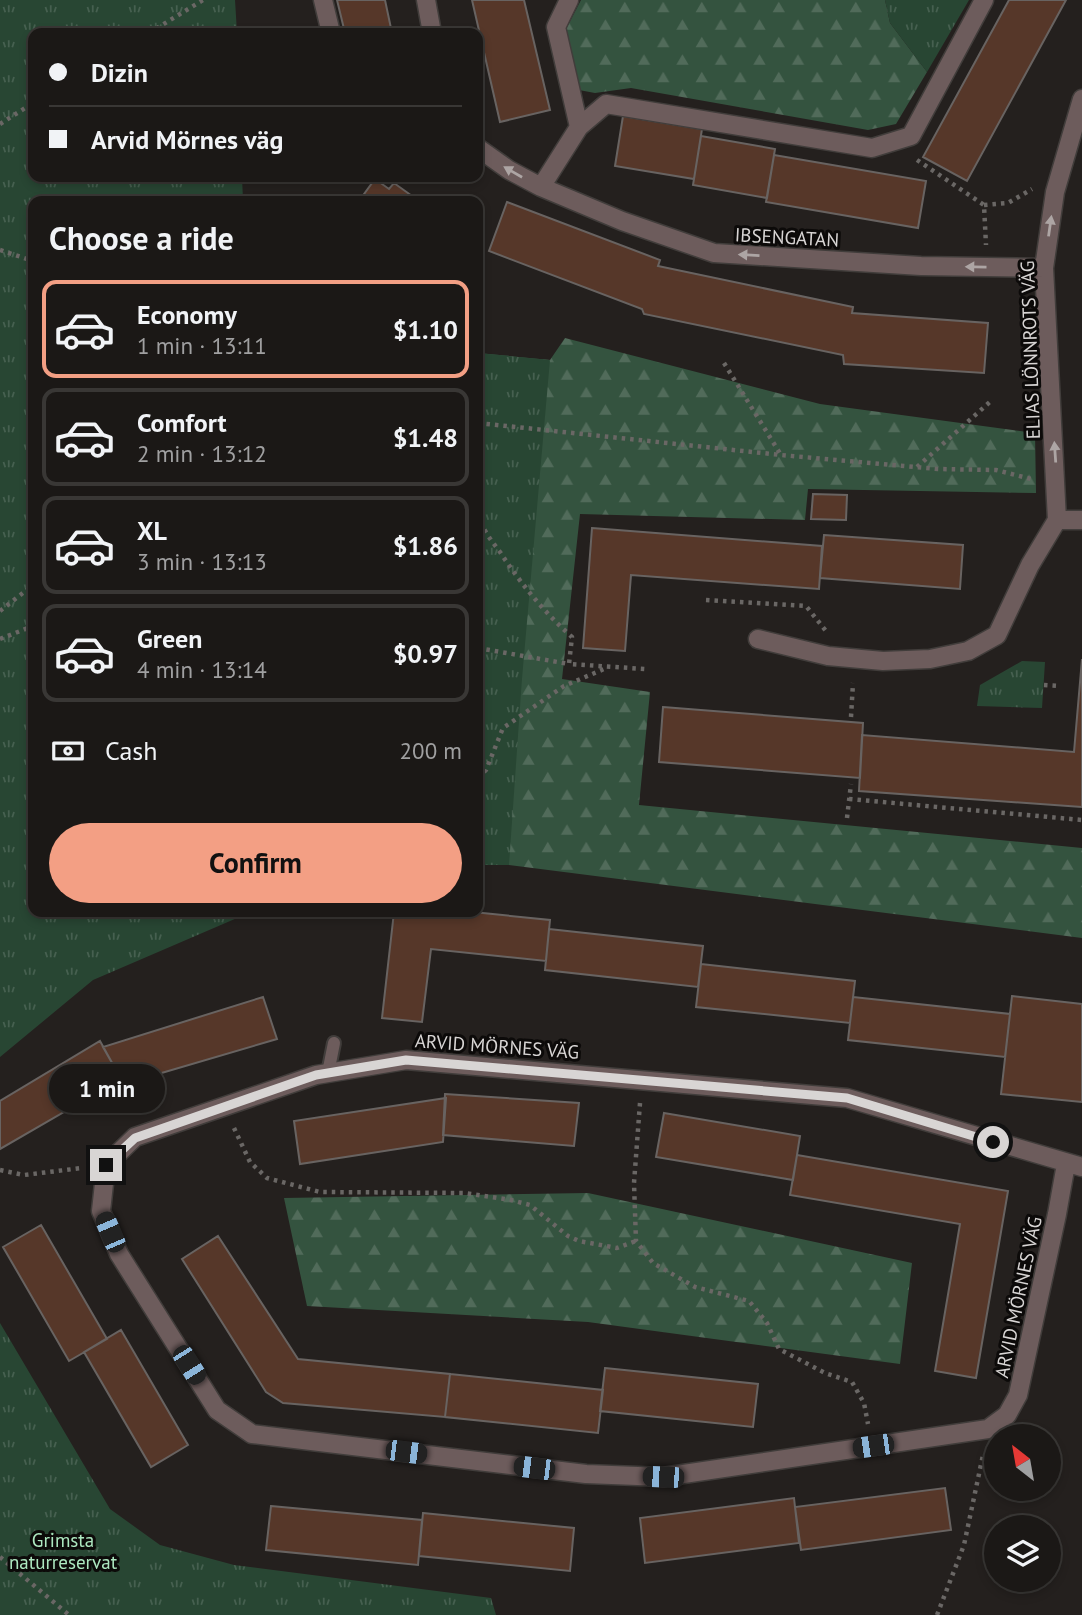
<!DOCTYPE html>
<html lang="en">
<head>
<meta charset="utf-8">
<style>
	body { margin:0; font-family:"PT Sans",sans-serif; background:#24211f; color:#f1f3f6; height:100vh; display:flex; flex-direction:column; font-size:26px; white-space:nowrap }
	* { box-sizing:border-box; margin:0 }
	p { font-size:23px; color:#a0a0a1 }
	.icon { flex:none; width:38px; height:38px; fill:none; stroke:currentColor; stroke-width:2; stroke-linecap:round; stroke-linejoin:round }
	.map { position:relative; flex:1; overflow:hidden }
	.side { position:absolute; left:28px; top:196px; width:455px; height:721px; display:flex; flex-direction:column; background:#1b1816; border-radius:14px; box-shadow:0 4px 10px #0003,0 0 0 2px #393735 }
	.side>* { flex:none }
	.banner { position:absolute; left:28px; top:28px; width:455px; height:154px; border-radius:14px; box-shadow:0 4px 10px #0003,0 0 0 2px #393735; display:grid; align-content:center; height:154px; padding:0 21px; background:#1b1816 }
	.needle { width:46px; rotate:329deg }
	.tools { position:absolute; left:984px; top:1424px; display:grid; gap:14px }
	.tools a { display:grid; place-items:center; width:77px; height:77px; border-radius:50%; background:#1b1816; box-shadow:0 4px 10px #0003,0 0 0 2px #393735; font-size:35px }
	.end { position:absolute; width:32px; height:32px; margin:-16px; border:9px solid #d8d5d4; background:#111; box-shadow:0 0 0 4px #111 }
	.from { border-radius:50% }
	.bubble { position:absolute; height:49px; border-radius:24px; background:#1b1816; box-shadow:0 4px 10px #0003,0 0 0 2px #393735; font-size:23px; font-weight:700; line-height:49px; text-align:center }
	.car { position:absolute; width:21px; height:42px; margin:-21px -10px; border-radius:9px; box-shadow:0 0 5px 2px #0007; background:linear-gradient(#222 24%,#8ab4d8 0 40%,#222 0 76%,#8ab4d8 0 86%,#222 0) }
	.banner b { display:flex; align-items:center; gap:24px; height:66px; font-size:26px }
	.banner b+b { border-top:2px solid #393735 }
	.banner i { width:18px; height:18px; background:#f1f3f6 }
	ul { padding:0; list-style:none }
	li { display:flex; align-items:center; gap:21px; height:98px; margin:0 14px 10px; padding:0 7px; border:4px solid #393735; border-radius:14px }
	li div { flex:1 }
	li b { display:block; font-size:26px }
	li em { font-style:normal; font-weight:700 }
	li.current { border-color:#f39f84 }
	li>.icon { width:63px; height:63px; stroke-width:1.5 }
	h2 { padding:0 21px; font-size:32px; line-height:84px }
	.pay { display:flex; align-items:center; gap:18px; height:77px; padding:0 21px; font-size:26px }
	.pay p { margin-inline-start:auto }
	.primary-button { display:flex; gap:14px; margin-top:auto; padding:14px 21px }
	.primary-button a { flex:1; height:80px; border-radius:42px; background:#f39f84; color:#111; font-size:28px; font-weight:700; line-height:80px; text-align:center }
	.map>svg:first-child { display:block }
</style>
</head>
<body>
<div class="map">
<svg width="1082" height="1615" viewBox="0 0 1082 1615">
	<defs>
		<pattern id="forest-firs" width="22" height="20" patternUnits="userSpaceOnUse" patternTransform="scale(1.75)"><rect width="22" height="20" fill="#34533f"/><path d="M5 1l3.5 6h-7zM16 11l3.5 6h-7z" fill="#516b5a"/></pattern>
		<pattern id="park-tufts" width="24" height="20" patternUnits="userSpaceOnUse" patternTransform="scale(1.75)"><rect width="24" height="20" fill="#284633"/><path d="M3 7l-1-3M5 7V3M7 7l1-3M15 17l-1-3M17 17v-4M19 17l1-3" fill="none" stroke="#466050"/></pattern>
	</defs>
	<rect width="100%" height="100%" fill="#24201e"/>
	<path fill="url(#forest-firs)" d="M581,0h304l5,23 37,49 -31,52 -28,6 -237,-42 -36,5 -16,-3 -13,-61z
		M565,338l255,66 215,29 1,60 -228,-4 -3,31 -225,-6 -18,165 88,13 -11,113 443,43v90l-573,-73h-31v-512l72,7z
		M588,1193l324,70 -12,101 -312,-42 -281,-16 -23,-108z"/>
	<path fill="url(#park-tufts)" d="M0,0h235l2,33h-204v144h209l1,24h-210v711h218l-158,68 -93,77z
		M885,0h84l-42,72 -37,-49z
		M478,353l72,7 -28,319 -13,186h-31z
		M1022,661l23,1 -3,46 -65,-2 3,-21z
		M0,1323l110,186 50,36 74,20 257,33 5,17h-496z"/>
	<path fill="#563729" stroke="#686361" stroke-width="2" d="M337,0h48l7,33h-47z
		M472,0h52l26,110 -50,12z
		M1009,0h57l-99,181 -44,-24z
		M623,116l79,13 -8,50 -79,-13z
		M701,136l74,13 -8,49 -74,-13z
		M774,155l152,26 -8,47 -152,-26z
		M375,179l14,10 5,-6 25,18h-60z
		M507,202l153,58 -2,6 195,41 -1,6 136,10 -4,50 -140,-9 -1,-9 -199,-41 -2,-5 -153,-58z
		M813,494l34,1 -1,25 -35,-1z
		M592,528l230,18 -3,43 -188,-14 -6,76 -42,-3z
		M824,535l139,10 -3,44 -140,-11z
		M1082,659v148l-223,-16 3,-56 212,17z
		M663,707l200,16 -3,55 -201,-16z
		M394,912h79l77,8 -4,41 -115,-12 -9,73 -40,-4z
		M549,929l154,17 -5,41 -153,-17z
		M701,964l154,17 -5,42 -154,-16z
		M1012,996l70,8v98l-81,-8z
		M263,997l14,42 -153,45 -21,-37z
		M853,997l157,17 -5,43 -157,-17z
		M100,1041l21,38 -121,70v-48z
		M445,1094l134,9 -5,43 -131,-11z
		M446,1098l-3,44 -143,22 -6,-43z
		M664,1113l136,23 -7,44 -137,-23z
		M797,1155l211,36 -32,187 -41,-7 25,-147 -170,-29z
		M41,1225l66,114 -38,22 -66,-114z
		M218,1236l80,123 152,15 -5,43 -162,-14 -17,-11 -84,-133z
		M121,1330l67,115 -37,22 -67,-115z
		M605,1368l153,16 -5,43 -153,-16z
		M450,1374l153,16 -5,43 -153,-16z
		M945,1488l6,42 -150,20 -6,-43z
		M794,1498l5,45 -154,20 -5,-45z
		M271,1506l151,14 -4,45 -152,-15z
		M423,1513l151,15 -4,43 -151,-15z"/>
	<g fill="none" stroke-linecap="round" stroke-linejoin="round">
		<g stroke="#413d3b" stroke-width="16">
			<path id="service" d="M328,1073l6,-30"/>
		</g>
		<g stroke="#413d3b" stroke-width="21">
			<path id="minor" d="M323,0l8,33
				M426,0l6,33
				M569,0l-13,27 23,100
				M478,148l31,22 32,17 81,34 92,32 207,13 123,2
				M541,187l38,-60 27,-23 266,44 39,-12 73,-136
				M1057,520l-13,-252 11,-76 27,-93
				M758,639l70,17 55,5 47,-2 38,-8 29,-16 33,-70 27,-45h25
				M1066,1164l-9,50 -39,181 -11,20 -19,14 -325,48 -77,-3 -334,-40 -35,-24 -98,-156 -18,-43 5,-46 29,-28 181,-62 90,-15 441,38 235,69"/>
		</g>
		<path stroke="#6a6765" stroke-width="4.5" stroke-dasharray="3.5 5" stroke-linecap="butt" d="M149,33l54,-33
			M0,124l33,-21
			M917,160l67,45 2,40
			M984,205l24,-2 24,-14
			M0,250l33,11
			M724,363l57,92
			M478,423l303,32 157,14 58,1 35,9
			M917,467l74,-66
			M478,514c4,15 13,26 22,38 21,32 44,60 72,85l-3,27 76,5
			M706,600l100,6 20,25
			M0,611l33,-26
			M0,639l33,-13
			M478,648l91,16
			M1044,685l16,1
			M851,717l2,-34
			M478,778l8,-8 17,-42 61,-42 40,-17
			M849,799l233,21
			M847,818l4,-34
			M640,1103l-6,80 2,58 17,22 42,24 54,14 18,22 12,26 46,24 27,9 12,21 4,21
			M234,1128l16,34 17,16 53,14 145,1 46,7 19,5 38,31 11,5 38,7 19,-7
			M0,1170l24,5 58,-7
			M0,1557l69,58
			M937,1615l27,-70 19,-90"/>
		<use href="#service" stroke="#6d5c5c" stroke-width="12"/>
		<use href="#minor" stroke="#6d5c5c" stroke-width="18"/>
	</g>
	<defs><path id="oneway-solid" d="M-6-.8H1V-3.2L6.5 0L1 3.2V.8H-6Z" transform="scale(1.75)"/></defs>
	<g fill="#ada5a4">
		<use href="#oneway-solid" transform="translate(513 172) rotate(-150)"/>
		<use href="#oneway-solid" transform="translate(1050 226) rotate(-82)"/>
		<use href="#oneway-solid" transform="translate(749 255) rotate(-177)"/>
		<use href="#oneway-solid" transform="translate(976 267) rotate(-179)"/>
		<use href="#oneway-solid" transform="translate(1055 452) rotate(-94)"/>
	</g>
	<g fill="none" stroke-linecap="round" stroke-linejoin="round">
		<path stroke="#d8d5d4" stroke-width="9" d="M106,1165l29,-27 181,-63 90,-15 441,38 146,44"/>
	</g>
	<g text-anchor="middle" stroke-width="6" stroke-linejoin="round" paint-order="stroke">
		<g font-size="19" fill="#d8d5d4" stroke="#0c0a09">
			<text transform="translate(787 237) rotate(3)" y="7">IBSENGATAN</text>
			<text transform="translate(1030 350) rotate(-92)" y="7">ELIAS LÖNNROTS VÄG</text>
			<text transform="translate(497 1046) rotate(4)" y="7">ARVID MÖRNES VÄG</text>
			<text transform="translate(1018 1297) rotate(-78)" y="7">ARVID MÖRNES VÄG</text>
		</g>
		<g font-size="19" fill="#ade8c0" stroke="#0c0a09">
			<text x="63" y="1547">Grimsta<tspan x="63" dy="22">naturreservat</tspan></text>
		</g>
	</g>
</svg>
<div class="tools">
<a><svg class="needle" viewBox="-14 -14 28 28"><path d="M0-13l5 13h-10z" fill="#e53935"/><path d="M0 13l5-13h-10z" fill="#a0a0a1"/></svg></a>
<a><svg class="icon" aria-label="layers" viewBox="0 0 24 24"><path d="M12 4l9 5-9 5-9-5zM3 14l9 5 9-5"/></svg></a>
</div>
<i class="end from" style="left:993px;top:1142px"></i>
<i class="end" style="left:106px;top:1165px"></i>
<div class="bubble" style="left:49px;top:1064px;width:116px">1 min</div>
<i class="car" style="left:110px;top:1232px;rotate:337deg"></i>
<i class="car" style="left:189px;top:1365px;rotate:148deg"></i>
<i class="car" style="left:873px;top:1446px;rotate:262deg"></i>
<i class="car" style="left:406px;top:1452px;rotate:97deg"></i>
<i class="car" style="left:534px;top:1468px;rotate:277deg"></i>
<i class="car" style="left:663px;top:1477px;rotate:272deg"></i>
<div class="banner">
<b><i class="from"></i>Dizin</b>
<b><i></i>Arvid Mörnes väg</b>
</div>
<section class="side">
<h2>Choose a ride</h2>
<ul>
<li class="current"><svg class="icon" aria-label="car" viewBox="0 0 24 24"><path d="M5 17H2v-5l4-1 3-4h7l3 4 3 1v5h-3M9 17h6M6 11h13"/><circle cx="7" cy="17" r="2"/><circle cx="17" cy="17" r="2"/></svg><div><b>Economy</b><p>1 min · 13:11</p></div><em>$1.10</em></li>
<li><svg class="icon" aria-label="car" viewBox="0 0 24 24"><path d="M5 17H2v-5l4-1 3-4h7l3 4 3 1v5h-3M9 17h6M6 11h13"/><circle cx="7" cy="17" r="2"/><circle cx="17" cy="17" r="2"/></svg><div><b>Comfort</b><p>2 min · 13:12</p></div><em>$1.48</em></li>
<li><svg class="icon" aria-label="car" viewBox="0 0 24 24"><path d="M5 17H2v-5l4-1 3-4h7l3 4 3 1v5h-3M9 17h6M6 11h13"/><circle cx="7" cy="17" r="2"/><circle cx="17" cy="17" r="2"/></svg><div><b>XL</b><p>3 min · 13:13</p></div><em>$1.86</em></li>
<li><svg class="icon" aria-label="car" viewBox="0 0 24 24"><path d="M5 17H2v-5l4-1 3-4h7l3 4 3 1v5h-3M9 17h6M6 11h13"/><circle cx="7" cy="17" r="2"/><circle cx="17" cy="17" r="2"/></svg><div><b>Green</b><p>4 min · 13:14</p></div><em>$0.97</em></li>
</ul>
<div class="pay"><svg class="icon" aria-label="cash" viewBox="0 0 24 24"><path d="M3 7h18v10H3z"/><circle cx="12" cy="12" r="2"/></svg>Cash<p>200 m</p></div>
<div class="primary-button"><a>Confirm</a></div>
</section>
</div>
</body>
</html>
